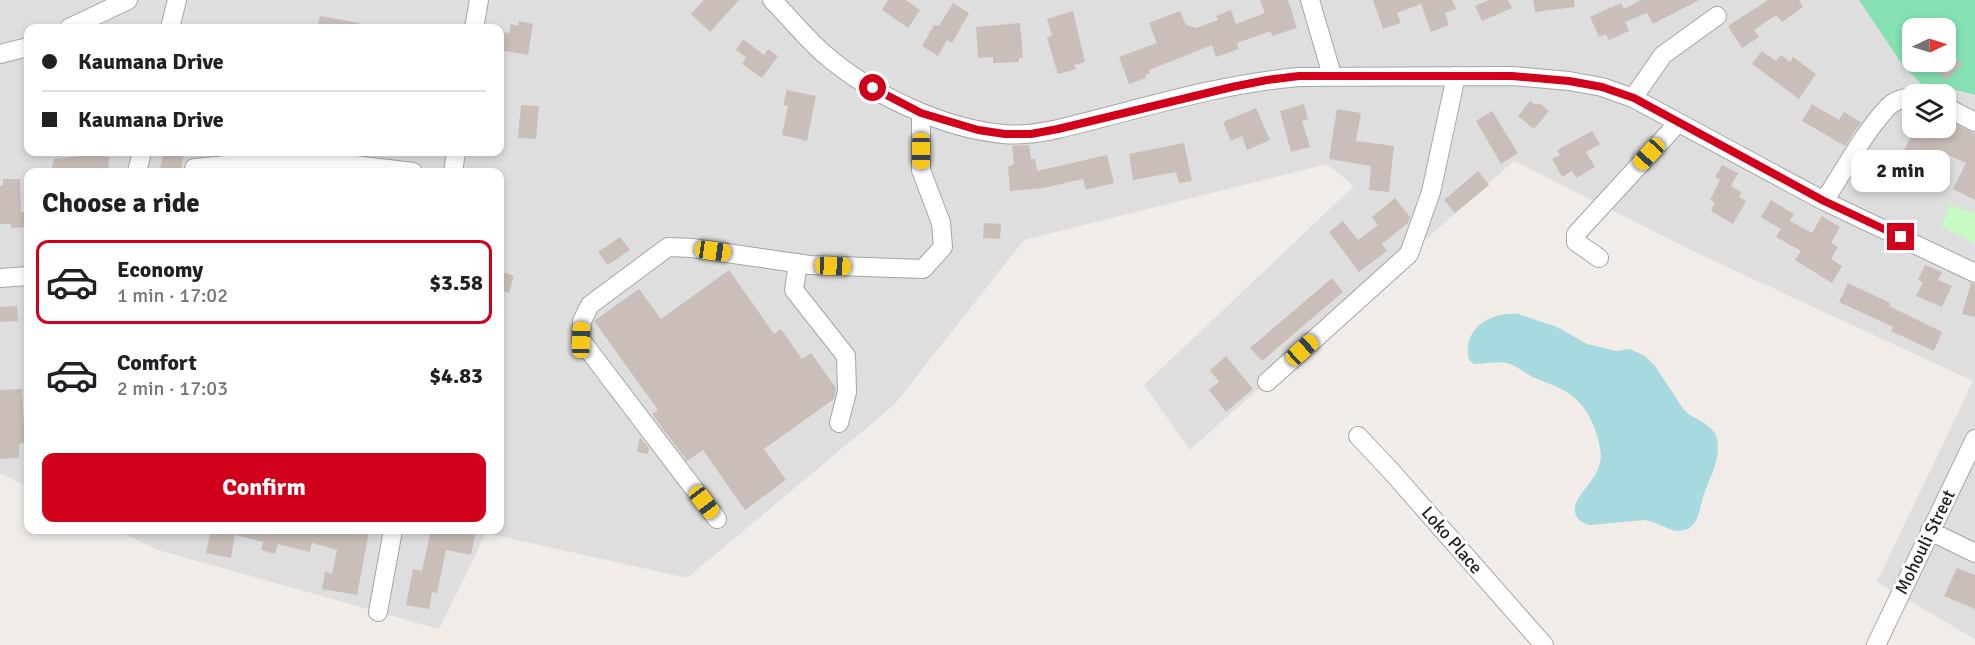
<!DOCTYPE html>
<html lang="en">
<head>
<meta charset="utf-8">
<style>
	body { margin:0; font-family:Signika,sans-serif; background:#f6f6f6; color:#202124; height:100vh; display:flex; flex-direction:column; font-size:22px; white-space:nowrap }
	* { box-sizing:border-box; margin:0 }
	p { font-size:20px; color:#757577 }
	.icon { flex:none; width:33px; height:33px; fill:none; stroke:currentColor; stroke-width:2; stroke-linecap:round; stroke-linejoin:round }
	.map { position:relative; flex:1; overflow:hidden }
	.side { position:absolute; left:24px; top:168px; width:480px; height:366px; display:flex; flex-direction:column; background:#fff; border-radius:12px; box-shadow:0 3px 9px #0003 }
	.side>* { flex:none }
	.guide { position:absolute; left:24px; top:24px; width:480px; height:132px; border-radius:12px; box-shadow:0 3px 9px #0003; display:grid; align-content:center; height:132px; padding:0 18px; background:#fff }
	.needle { width:39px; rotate:86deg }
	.controls { position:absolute; left:1902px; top:18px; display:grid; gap:12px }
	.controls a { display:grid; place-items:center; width:54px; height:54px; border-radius:12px; background:#fff; box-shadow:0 3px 9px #0003; font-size:30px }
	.end { position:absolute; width:27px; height:27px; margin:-14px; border:8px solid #d1001b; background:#fff; box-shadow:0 0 0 3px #fff }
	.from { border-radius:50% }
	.bubble { position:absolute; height:42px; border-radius:12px; background:#fff; box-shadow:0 3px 9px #0003; font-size:20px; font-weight:800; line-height:42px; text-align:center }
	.car { position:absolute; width:18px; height:36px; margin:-18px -9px; border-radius:8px; box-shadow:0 0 4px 2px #0007; background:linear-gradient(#f5c518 24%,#345 0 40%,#f5c518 0 76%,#345 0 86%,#f5c518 0) }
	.guide b { display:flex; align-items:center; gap:21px; height:57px; font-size:22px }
	.guide b+b { border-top:2px solid #e0e0e0 }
	.guide i { width:15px; height:15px; background:#202124 }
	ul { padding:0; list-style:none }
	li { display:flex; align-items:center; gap:18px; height:84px; margin:0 12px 9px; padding:0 6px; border:3px solid transparent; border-radius:12px }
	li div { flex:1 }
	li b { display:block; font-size:22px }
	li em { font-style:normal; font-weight:800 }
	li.selected { border-color:#d1001b }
	li>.icon { width:54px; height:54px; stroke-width:1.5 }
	h2 { padding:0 18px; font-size:27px; line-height:72px }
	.action { display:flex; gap:12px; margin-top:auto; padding:12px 18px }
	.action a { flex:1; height:69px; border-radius:12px; background:#d1001b; color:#fff; font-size:24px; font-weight:800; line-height:69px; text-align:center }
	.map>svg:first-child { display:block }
</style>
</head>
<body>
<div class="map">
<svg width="1975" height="645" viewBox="0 0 1975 645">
	<rect width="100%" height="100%" fill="#f1ece7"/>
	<path fill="#dfdede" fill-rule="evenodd" d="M0,0h1975v639l-98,-57 96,-201 -272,-126 -187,-94 -324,289 -46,-65 210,-199 -27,-22 -303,76 -130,165 -207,173 -201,-45 -47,96 -281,-79 -42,-20h384v-358h-472v315l-28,-14zM28,28h472v124h-472zM1912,28h34v34h-34zM1912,94h34v34h-34z"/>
	<path fill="#c7fac5" d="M1950,205l25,8v31l-34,-18z"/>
	<path fill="#85e1b1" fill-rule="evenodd" d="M1859,0h116v95l-26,-7 -18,6 -29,-30zM1912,28h34v34h-34z"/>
	<path fill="#a7dadf" d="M1518,314l39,13 30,17 29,7 14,-2 15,7 10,10 29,44c9,9 27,13 32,26 7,20 -6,40 -12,58 -4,12 -5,32 -19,36 -15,4 -25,-8 -40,-10l-55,5c-12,-2 -19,-12 -13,-24 10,-18 28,-30 23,-53 -5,-25 -15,-47 -39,-59 -8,-5 -18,-7 -26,-11 -9,-4 -19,-13 -28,-15 -11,-2 -22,1 -33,1l-5,-4c-7,-32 21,-48 49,-46z"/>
	<path fill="#c9beba" d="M704,0h35l-29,32 -19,-18z
		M888,0h18l14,10 -12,18 -26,-18z
		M1260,0h28l9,28 -25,8 -1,-5 -34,12 2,6 -23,8 -4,-12 -63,25 1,3 -5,2 1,3 -17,6 -10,-27 38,-14 -8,-20 31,-12 6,14 10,3 22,-8 -2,-4 15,-6 5,14 29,-11z
		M1373,0h79l4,9 -11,4 4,12 -18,7 -10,-28 -24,9 4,10 -18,6z
		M1489,0h19l4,8 -30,13 -7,-15z
		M1533,0h41l1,7 -40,5z
		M1641,0h58l-46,24 -6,-11 -22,9 4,9 -20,9 -3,-6 -7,3 -9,-20 31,-14 3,6z
		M1768,0h31l4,7 -21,15 -6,-7 -22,15 5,7 -17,11 -14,-22z
		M953,3l16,10 -17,30 -5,-3 -9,16 -16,-10 12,-21 5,1z
		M1073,11l12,51 -11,3 2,4 -18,5 -11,-36 5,-3 -5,-16z
		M320,16l39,7 -1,5h-41z
		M519,21l14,3 -5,31 -28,-5 3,-18 6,1 2,-9 7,2z
		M1020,23l3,35h-4v4l-26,1v-6l-15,1 -2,-31z
		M743,39l21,16 4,-6 10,7 -16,22 -20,-14 4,-7 -10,-7z
		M1946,49l16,16 -16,15 -19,-18h19z
		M1762,51l14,10 5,-6 9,7 3,-5 23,17 -17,25 -47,-35z
		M787,90l29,6 -9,45 -25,-6 6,-29 -5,-1z
		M1530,101l5,4 4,-2 10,8 -15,18 -16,-13z
		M1304,104l4,15 -6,2 8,26 -19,5 -11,-41z
		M1812,104l27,16 5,-8 17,10 -16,24 -43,-25z
		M521,105l18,1 -3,33 -18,-1z
		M1256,108l14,32 -23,10 -5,-14 -11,5 -8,-19z
		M1337,109l24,4 -5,28 38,5 -5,46 -20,-2 2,-24 -42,-7z
		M1492,111l26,42 -17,11 -25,-43z
		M1946,119l29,15v66l-22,-11 13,-26 -22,-10 -12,24 -33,-16 16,-33h31z
		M1592,131l8,13 -14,8 9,15 -19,11 -4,-7 -10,6 -10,-18 8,-4 -3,-5z
		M1184,143l8,38 -13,2 -3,-11 -43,8 -4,-26z
		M1029,145l2,14h4l2,12 70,-16 7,28 -28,7 -3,-11 -40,9 -33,3 -2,-24 6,-3 -2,-18z
		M164,152h21l-5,20h-21z
		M81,154l28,3 -1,15h-57l3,-13 27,-3z
		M1722,165l16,8 -7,13 10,6 -2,5 7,4 -13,23 -22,-13 4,-8 -5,-3 10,-20 -5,-3z
		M1478,171l11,14 -34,28 -11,-13z
		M3,179h17l1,33h6v15l-16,1v-4h-11v-38h3z
		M1395,198l15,19 -2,6 -26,21 5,7 -28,21 -30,-40 14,-11 15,19 20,-15 -6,-8z
		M1771,200l23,14 -4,7 22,12 10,-17 18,11 -9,16 7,4 -7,12 11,7 -10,17 -37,-23 6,-9 -25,-14 5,-8 -20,-12z
		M984,223l17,1 -1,15 -17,-1z
		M620,237l10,13 -22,15 -10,-13z
		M1925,265l17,7 -4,8 14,6 -10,21 -26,-11 7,-14 -5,-2z
		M729,270l45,64 7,-5 21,30 9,-6 25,35 -2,11 -70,50 22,31 -41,30 -42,-60 -16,11 -35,-47 6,-4 -64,-89 45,-32 22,30z
		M500,271l14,5 -5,17 -9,-3z
		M1332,278l11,14 -81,69 -12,-13z
		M1848,283l42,20 -1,3 53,26 -8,19 -43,-20 2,-4 -54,-25z
		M1971,283l4,1v33l-13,-3z
		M17,306l1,15 -18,1v-15z
		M1226,356l27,33 -27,23 -17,-22 10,-8 -9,-12z
		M22,389l3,54 -6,1v14l-19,1v-69z
		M640,437l9,11 -1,6 -11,-2z
		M211,530h145l13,2 -12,63 -35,-6 3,-17 7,2 5,-24 -25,-7 -2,9 -32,-8 -3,10 -14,-4 2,-8 -28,-7 -4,23 -25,-5z
		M431,530h31l14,2 -5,23 -25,-5 -9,43 -5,-1 -3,17 -23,-4 7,-36 9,2z
		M1957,568l18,7v34l-31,-13z"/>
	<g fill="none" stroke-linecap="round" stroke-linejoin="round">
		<g stroke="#a5a5a5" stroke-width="20">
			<path id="minor" d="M772,0c17,17 33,37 51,53 47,41 118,75 180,81 19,2 37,-1 55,-5 79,-19 159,-45 241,-52l213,-1 57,5 33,6 31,11 191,103 151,72
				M1310,0l22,75
				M69,28l59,-28
				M170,28l7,-28
				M474,28l5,-28
				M0,54l28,-7
				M1633,98l30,-43 54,-39
				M1946,107l29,15
				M194,168l88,-8h31l100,12
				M137,172l5,-20
				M453,172l3,-20
				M1824,201c20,-30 39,-67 63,-93 6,-7 17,-10 25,-11
				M1599,258l-23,-16v-8l102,-111
				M798,263l-4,27 52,66 1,36 -8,31
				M0,278l28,-2
				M1267,382l142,-128 22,-62 25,-116
				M1358,436l33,35 153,174
				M717,519l-136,-179 1,-19 8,-16 78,-58 24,1 118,17 113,4 20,-22 -2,-24 -20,-53v-57
				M1930,531l45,22
				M378,612l15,-82
				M1876,645l99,-206"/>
		</g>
		<use href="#minor" stroke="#fff" stroke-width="18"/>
	</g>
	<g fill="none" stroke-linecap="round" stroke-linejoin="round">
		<path stroke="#d1001b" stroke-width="8" d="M873,88l48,25 57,17 27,4h26l27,-5 174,-42 35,-7 32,-4h213l57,5 33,6 32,11 190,103 77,36"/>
	</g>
	<g text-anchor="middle" stroke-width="6" stroke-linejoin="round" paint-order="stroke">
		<g font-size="18" fill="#212121" stroke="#fff">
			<text transform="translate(1452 540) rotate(49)" y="6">Loko Place</text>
			<text transform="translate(1925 542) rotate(-64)" y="6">Mohouli Street</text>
		</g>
	</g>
</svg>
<div class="controls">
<a><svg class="needle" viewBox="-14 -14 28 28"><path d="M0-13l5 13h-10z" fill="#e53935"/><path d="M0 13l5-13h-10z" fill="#757577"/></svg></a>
<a><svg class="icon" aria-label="layers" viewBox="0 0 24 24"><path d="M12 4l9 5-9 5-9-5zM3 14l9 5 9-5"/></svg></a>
</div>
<i class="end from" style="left:873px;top:88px"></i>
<i class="end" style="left:1901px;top:237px"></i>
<div class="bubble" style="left:1851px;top:150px;width:99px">2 min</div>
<i class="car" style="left:921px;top:151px;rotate:180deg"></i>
<i class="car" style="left:1649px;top:154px;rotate:223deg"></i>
<i class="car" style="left:713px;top:251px;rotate:98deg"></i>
<i class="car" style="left:833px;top:266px;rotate:92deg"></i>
<i class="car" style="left:581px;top:340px;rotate:1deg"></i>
<i class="car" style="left:1302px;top:350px;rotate:48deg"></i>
<i class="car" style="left:704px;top:502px;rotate:143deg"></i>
<div class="guide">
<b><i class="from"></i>Kaumana Drive</b>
<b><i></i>Kaumana Drive</b>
</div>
<section class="side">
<h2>Choose a ride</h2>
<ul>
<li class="selected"><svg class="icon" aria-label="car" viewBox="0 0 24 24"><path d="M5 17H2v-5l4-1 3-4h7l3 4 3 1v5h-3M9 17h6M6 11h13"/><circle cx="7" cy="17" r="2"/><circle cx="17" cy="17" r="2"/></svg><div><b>Economy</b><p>1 min · 17:02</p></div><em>$3.58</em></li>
<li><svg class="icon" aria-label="car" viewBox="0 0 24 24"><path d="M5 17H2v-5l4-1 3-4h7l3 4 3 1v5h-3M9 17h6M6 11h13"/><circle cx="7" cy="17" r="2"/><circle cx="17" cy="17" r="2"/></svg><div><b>Comfort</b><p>2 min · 17:03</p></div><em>$4.83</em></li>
</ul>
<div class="action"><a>Confirm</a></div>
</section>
</div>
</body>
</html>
